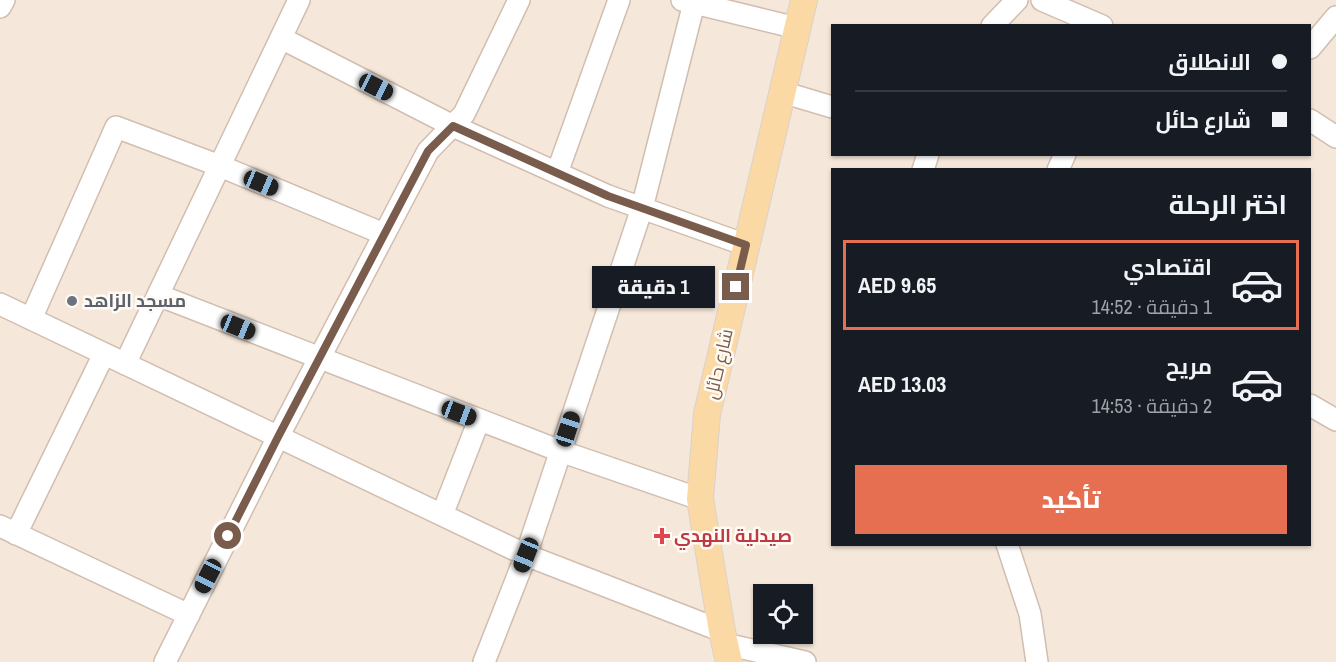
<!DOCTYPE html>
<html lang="ar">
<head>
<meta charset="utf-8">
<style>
	body { margin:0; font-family:"Archivo Narrow",Cairo,sans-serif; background:#20242c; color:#f1f3f6; direction:rtl; height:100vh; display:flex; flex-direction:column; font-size:22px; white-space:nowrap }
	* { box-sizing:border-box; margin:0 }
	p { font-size:20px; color:#9ea1a6 }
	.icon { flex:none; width:33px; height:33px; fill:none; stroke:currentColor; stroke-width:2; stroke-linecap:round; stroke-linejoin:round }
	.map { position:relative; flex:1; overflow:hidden; direction:ltr }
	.side { position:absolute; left:831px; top:168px; width:480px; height:378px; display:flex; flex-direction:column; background:#171b24; border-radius:0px; box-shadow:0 2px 4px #0004; direction:rtl }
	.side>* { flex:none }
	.banner { position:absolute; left:831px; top:24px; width:480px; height:132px; border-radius:0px; box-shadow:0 2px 4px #0004; direction:rtl; display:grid; align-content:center; height:132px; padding:0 24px; background:#171b24 }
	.buttons { position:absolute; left:753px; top:584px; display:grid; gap:12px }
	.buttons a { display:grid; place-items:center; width:60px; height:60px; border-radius:0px; background:#171b24; box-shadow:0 2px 4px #0004; font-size:30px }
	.end { position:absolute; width:27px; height:27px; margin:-14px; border:8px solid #7a5c4d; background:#fff; box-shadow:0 0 0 3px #fff }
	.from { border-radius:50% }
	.bubble { position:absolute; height:42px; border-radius:0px; background:#171b24; box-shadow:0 2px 4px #0004; font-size:20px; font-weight:800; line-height:42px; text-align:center; direction:rtl }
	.car { position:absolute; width:18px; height:36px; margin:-18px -9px; border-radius:8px; box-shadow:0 0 4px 2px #0007; background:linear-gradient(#222 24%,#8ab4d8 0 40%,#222 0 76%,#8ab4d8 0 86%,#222 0) }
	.banner b { display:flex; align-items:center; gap:21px; height:57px; font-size:22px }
	.banner b+b { border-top:2px solid #363941 }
	.banner i { width:15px; height:15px; background:#f1f3f6 }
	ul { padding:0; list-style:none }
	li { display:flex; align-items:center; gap:18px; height:90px; margin:0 12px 9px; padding:0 12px; border:3px solid transparent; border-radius:0px }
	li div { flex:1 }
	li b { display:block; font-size:22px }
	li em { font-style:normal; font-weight:800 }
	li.selected { border-color:#e76f51 }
	li>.icon { width:54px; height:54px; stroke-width:1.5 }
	h2 { padding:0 24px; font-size:27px; line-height:72px }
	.action { display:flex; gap:12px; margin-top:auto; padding:12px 24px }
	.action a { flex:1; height:69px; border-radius:0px; background:#e76f51; color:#fff; font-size:24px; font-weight:800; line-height:69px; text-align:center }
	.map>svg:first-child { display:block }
</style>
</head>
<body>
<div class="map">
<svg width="1336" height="662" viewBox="0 0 1336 662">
	<rect width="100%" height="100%" fill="#fdf6ec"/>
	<path fill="#f5e8da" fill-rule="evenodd" d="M0,0h1336v662h-1336zM832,26h478v128h-478zM832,170h478v374h-478zM764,594h38v39h-38z"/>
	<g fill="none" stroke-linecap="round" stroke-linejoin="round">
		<g stroke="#d1beb0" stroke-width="24">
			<path id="minor" d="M682,0l115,28
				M1042,0l60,26
				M0,7l4,-7
				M992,26l25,-26
				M281,38l172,88 155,70 138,49
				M1310,48l26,-31
				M782,92l50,15
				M1310,120l26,17
				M923,170l5,-16
				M1058,170l7,-16
				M557,173l62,-173
				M158,295l402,156 140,48
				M0,304l526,251 196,76
				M31,319l85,-192 104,39 164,68
				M125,364l174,-364
				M1310,405l26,15
				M442,515l37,-95
				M0,526l189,89
				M16,534l88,-180
				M1007,544l23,70 7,48
				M725,644l80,18
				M165,662l113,-225 150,-286 36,-37 55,-114
				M484,662l42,-107 116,-347 52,-205"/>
		</g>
		<g stroke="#dad1cd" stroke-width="28">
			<path id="major" d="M729,662l-7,-31 -22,-132 7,-85 97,-414"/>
		</g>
		<use href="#minor" stroke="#fff" stroke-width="21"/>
		<use href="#major" stroke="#fbd9a5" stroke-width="26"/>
	</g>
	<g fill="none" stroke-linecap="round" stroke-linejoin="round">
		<path stroke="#7a5c4d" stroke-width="8" d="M228,536l50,-99 150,-286 25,-25 155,70 138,49 -10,42"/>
	</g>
	<circle fill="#6b7280" stroke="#fffaf3" stroke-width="2" cx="72" cy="301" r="6"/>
	<path fill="#e0444e" stroke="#fffaf3" stroke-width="2" d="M659 527h6v6h6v6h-6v6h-6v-6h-6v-6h6z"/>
	<g text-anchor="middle" stroke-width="5" stroke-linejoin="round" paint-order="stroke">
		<g font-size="18" font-weight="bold" fill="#5b616d" stroke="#fffaf3" text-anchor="start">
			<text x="84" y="307">مسجد الزاهد</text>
		</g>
		<g font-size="18" fill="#7a5c4d" stroke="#fffaf3">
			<text transform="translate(719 364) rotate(-77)" y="6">شارع حائل</text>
		</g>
		<g font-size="18" font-weight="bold" fill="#be3a42" stroke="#fffaf3" text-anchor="start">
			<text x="674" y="542">صيدلية النهدي</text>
		</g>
	</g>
</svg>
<div class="buttons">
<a><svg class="icon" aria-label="locate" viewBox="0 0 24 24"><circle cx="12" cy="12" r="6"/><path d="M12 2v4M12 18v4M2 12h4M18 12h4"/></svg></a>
</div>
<i class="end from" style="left:228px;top:536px"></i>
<i class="end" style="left:736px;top:287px"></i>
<div class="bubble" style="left:592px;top:266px;width:123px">1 دقيقة</div>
<i class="car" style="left:376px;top:87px;rotate:117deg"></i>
<i class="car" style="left:261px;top:183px;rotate:113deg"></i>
<i class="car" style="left:238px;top:327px;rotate:112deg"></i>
<i class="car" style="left:459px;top:413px;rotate:111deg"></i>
<i class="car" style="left:568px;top:429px;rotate:18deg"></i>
<i class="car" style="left:526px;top:555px;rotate:202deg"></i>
<i class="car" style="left:208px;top:576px;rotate:207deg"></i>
<div class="banner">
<b><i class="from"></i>الانطلاق</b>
<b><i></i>شارع حائل</b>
</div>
<section class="side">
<h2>اختر الرحلة</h2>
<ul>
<li class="selected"><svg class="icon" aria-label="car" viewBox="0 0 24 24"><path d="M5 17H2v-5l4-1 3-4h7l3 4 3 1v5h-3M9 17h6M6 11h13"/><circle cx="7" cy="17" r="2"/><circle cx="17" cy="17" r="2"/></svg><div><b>اقتصادي</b><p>1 دقيقة · 14:52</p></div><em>AED 9.65</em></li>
<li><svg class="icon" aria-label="car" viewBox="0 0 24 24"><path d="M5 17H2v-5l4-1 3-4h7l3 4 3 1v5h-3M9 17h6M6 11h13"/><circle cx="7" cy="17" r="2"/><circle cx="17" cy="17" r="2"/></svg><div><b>مريح</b><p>2 دقيقة · 14:53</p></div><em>AED 13.03</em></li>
</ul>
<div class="action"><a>تأكيد</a></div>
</section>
</div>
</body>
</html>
